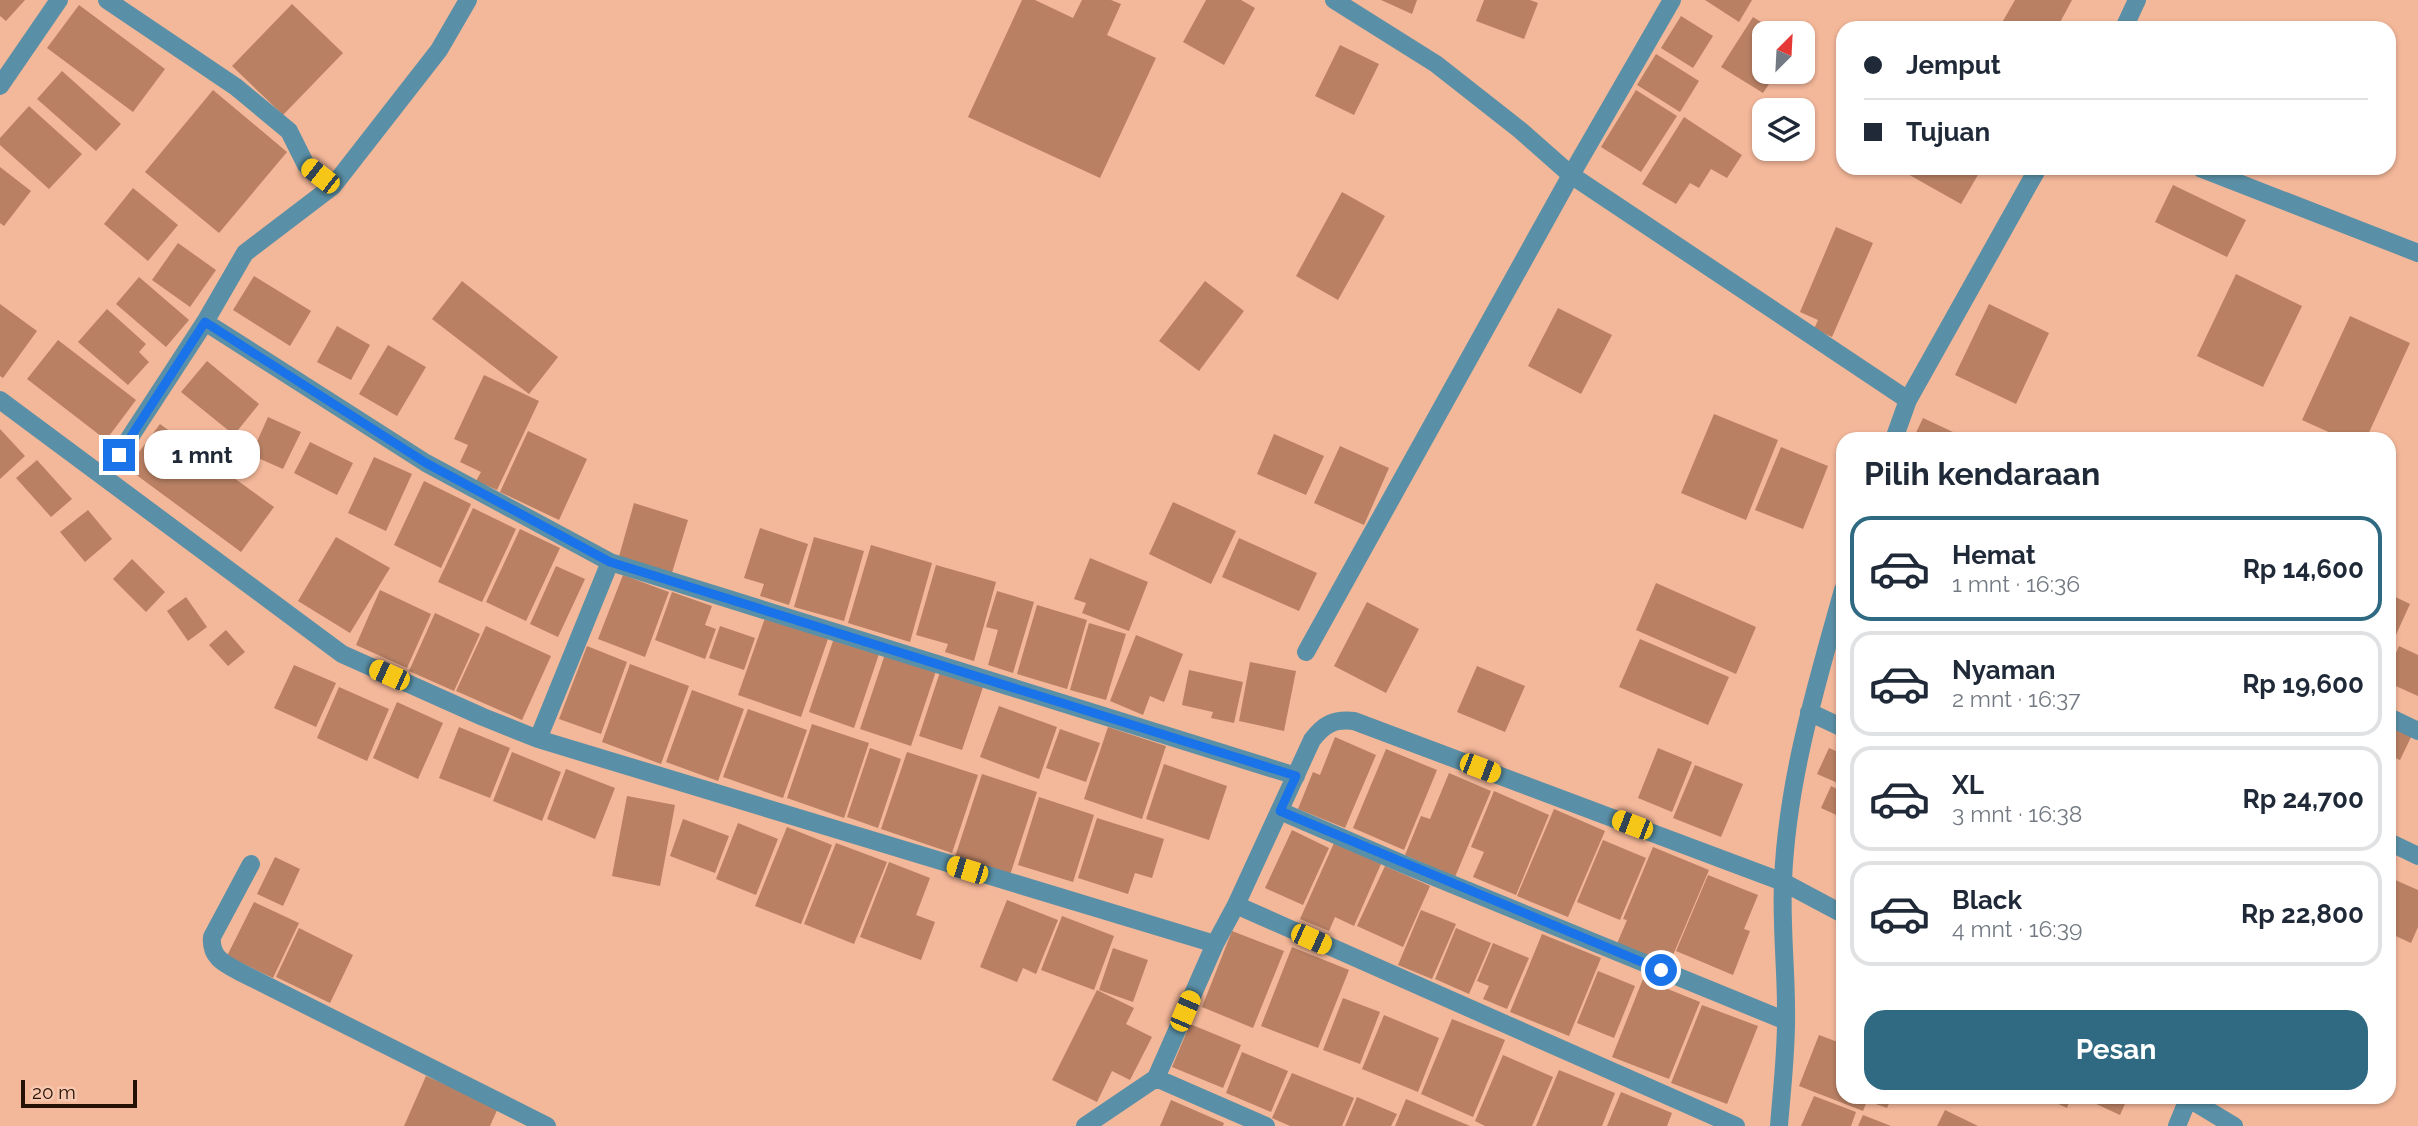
<!DOCTYPE html>
<html lang="id">
<head>
<meta charset="utf-8">
<style>
	body { margin:0; font-family:Raleway,sans-serif; background:#f6f6f7; color:#1f2937; height:100vh; display:flex; flex-direction:column; font-size:26px; white-space:nowrap }
	* { box-sizing:border-box; margin:0 }
	p { font-size:23px; color:#747a83 }
	.icon { flex:none; width:38px; height:38px; fill:none; stroke:currentColor; stroke-width:2; stroke-linecap:round; stroke-linejoin:round }
	.map { position:relative; flex:1; overflow:hidden }
	.drawer { position:absolute; left:1836px; top:432px; width:560px; height:672px; display:flex; flex-direction:column; background:#fff; border-radius:21px; box-shadow:0 2px 5px #0004 }
	.drawer>* { flex:none }
	.guide { position:absolute; left:1836px; top:21px; width:560px; height:154px; border-radius:21px; box-shadow:0 2px 5px #0004; display:grid; align-content:center; height:154px; padding:0 28px; background:#fff }
	.needle { width:46px; rotate:24deg }
	.buttons { position:absolute; left:1752px; top:21px; display:grid; gap:14px }
	.buttons a { display:grid; place-items:center; width:63px; height:63px; border-radius:14px; background:#fff; box-shadow:0 2px 5px #0004; font-size:35px }
	.scale { position:absolute; left:21px; bottom:18px; width:116px; box-sizing:border-box; padding-left:7px; border:4px solid #261106; border-top:0; font-size:19px; line-height:24px; white-space:nowrap; color:#261106; -webkit-text-stroke:5px #f8c7af; paint-order:stroke }
	.end { position:absolute; width:32px; height:32px; margin:-16px; border:9px solid #1a73e8; background:#fff; box-shadow:0 0 0 4px #fff }
	.from { border-radius:50% }
	.bubble { position:absolute; height:49px; border-radius:21px; background:#fff; box-shadow:0 2px 5px #0004; font-size:23px; font-weight:700; line-height:49px; text-align:center }
	.car { position:absolute; width:21px; height:42px; margin:-21px -10px; border-radius:9px; box-shadow:0 0 5px 2px #0007; background:linear-gradient(#f5c518 24%,#345 0 40%,#f5c518 0 76%,#345 0 86%,#f5c518 0) }
	.guide b { display:flex; align-items:center; gap:24px; height:66px; font-size:26px }
	.guide b+b { border-top:2px solid #e0e1e3 }
	.guide i { width:18px; height:18px; background:#1f2937 }
	ul { padding:0; list-style:none }
	li { display:flex; align-items:center; gap:21px; height:105px; margin:0 14px 10px; padding:0 14px; border:4px solid #e0e1e3; border-radius:21px }
	li div { flex:1 }
	li b { display:block; font-size:26px }
	li em { font-style:normal; font-weight:700 }
	li.on { border-color:#2f6a82 }
	li>.icon { width:63px; height:63px; stroke-width:1.5 }
	h2 { padding:0 28px; font-size:32px; line-height:84px }
	.primary-button { display:flex; gap:14px; margin-top:auto; padding:14px 28px }
	.primary-button a { flex:1; height:80px; border-radius:21px; background:#2f6a82; color:#fff; font-size:28px; font-weight:700; line-height:80px; text-align:center }
	.map>svg:first-child { display:block }
</style>
</head>
<body>
<div class="map">
<svg width="2418" height="1126" viewBox="0 0 2418 1126">
	<rect width="100%" height="100%" fill="#f3b799"/>
	<path fill="#b98064" d="M0,0h25l-19,21 -6,-5z
		M1022,0h13l38,18 9,-18h29l10,4 -14,31 49,23 -56,120 -132,-61z
		M1206,0h35l14,8 -31,57 -41,-23z
		M1381,0h36l-5,14z
		M1484,0h46l8,3 -14,36 -48,-18z
		M1705,0h47l-13,22z
		M2015,0h57l-15,28h-54l-3,-2z
		M292,4l51,49 -60,62 -51,-49z
		M79,5l86,64 -32,43 -86,-64z
		M1681,16l32,20 -20,32 -32,-20z
		M1753,17l26,16h-15v39h13l-14,21 -42,-26z
		M1340,45l39,19 -25,51 -39,-19z
		M1656,54l43,27 -19,31 -43,-27z
		M62,71l59,53 -25,27 -59,-52z
		M213,90l74,62 -68,81 -74,-61z
		M1636,90l41,26 -36,56 -40,-25z
		M29,106l53,48 -33,35 -49,-44v-7z
		M1684,117l58,38 -15,23 -16,-9 -12,19 -9,-5 -14,21 -34,-20z
		M0,167l31,24 -27,35 -4,-3z
		M1897,168h85l-21,36z
		M2173,185l73,35 -19,37 -72,-35z
		M133,188l45,37 -30,36 -44,-37z
		M1342,192l43,24 -47,84 -42,-24z
		M1836,227l37,16 -41,94 -18,-8 4,-9 -18,-8z
		M178,243l38,27 -26,37 -38,-27z
		M2236,274l66,32 -39,81 -66,-31z
		M254,276l57,35 -21,35 -57,-36z
		M139,277l50,43 -23,27 -50,-43z
		M462,281l96,76 -29,37 -97,-75z
		M1205,281l39,30 -45,60 -40,-30z
		M0,304l37,27 -34,47 -3,-2z
		M1989,304l60,29 -33,71 -61,-29z
		M1558,308l54,27 -31,59 -53,-28z
		M107,309l39,35 -7,8 10,10 -21,23 -50,-43z
		M2350,316l60,27 -44,96h-22l-42,-19z
		M337,326l33,19 -19,35 -34,-18z
		M58,340l78,60 -30,40 -79,-61z
		M388,345l38,22 -29,49 -38,-22z
		M207,361l52,43 -25,31 -53,-43z
		M484,375l55,26 -42,89 -21,-9 5,-9 -21,-10 8,-17 -14,-6z
		M1714,414l64,26 -32,80 -65,-27z
		M268,417l33,15 -18,37 -32,-14z
		M1923,418l45,21h-55z
		M160,424l114,83 -33,45 -114,-84z
		M0,429l25,27 -25,23z
		M528,431l59,28 -28,61 -59,-28z
		M1274,434l50,22 -18,39 -49,-21z
		M310,442l43,21 -16,32 -43,-22z
		M1340,446l49,22 -25,57 -50,-22z
		M1781,447l47,19 -25,63 -48,-19z
		M374,457l38,17 -26,57 -38,-18z
		M37,460l35,39 -21,18 -35,-39z
		M424,481l47,23 -30,64 -47,-23z
		M1173,502l63,29 -25,53 -62,-30z
		M634,503l54,17 -17,56 -53,-16z
		M473,508l43,21 -34,73 -44,-20z
		M88,510l24,29 -27,23 -25,-30z
		M760,528l48,16 -19,61 -29,-9 4,-12 -20,-6z
		M520,529l40,19 -34,73 -40,-19z
		M336,537l54,31 -40,65 -52,-32z
		M814,537l50,14 -20,70 -50,-14z
		M1239,538l78,35 -18,38 -77,-34z
		M871,545l61,18 -22,79 -62,-19z
		M1090,558l58,24 -19,49 -47,-18 4,-10 -12,-4z
		M132,559l33,33 -19,20 -33,-33z
		M936,565l60,17 -22,79 -29,-9 3,-8 -32,-9z
		M556,566l29,13 -27,58 -28,-13z
		M623,575l46,17 -24,65 -47,-18z
		M1656,583l100,44 -20,47 -100,-44z
		M380,590l51,24 -24,54 -51,-23z
		M997,591l37,11 -21,71 -25,-8 10,-35 -12,-3z
		M672,592l40,14 -7,19 11,4 -11,30 -50,-19z
		M2389,594l21,10 -21,46z
		M186,597l21,30 -19,14 -21,-30z
		M1367,602l52,27 -33,64 -52,-27z
		M1037,605l50,15 -20,69 -50,-15z
		M435,613l45,21 -26,57 -45,-20z
		M766,615l63,21 -28,81 -63,-22z
		M1089,623l37,11 -20,66 -36,-10z
		M486,626l65,30 -29,64 -66,-29z
		M720,626l35,12 -11,32 -35,-12z
		M226,630l19,22 -17,14 -19,-21z
		M1136,635l47,19 -19,48 -14,-6 -7,19 -33,-14z
		M834,638l45,16 -25,74 -45,-16z
		M1640,639l89,38 -21,48 -89,-38z
		M587,646l40,16 -26,72 -42,-15z
		M2399,646l19,9v41l-29,-13v-14z
		M885,654l51,17 -25,75 -51,-17z
		M1250,662l46,9 -12,60 -45,-10z
		M630,664l59,22 -28,78 -59,-22z
		M294,665l42,18 -20,44 -42,-19z
		M1477,666l48,20 -20,46 -48,-20z
		M1189,670l54,12 -9,41 -23,-5 2,-6 -31,-7z
		M940,672l43,15 -21,63 -43,-14z
		M339,687l50,22 -22,52 -50,-23z
		M692,690l52,19 -26,72 -52,-19z
		M397,702l46,21 -25,56 -45,-21z
		M999,706l58,21 -18,52 -59,-22z
		M748,709l59,21 -24,68 -60,-21z
		M2389,722l24,11 -13,27 -11,-5z
		M812,724l57,19 -25,75 -57,-20z
		M459,727l51,21 -20,50 -51,-20z
		M1108,727l58,19 -24,73 -58,-20z
		M1060,729l40,14 -14,39 -40,-14z
		M1335,737l41,18 -31,73 -47,-19 15,-37 7,3z
		M870,748l31,11 -23,69 -31,-11z
		M1658,748l34,14 -20,50 -34,-14z
		M1829,748l14,6v23l-3,7 -23,-10z
		M1386,749l51,21 -33,80 -51,-22z
		M512,752l49,20 -19,49 -49,-20z
		M907,752l71,23 -26,78 -71,-24z
		M1164,764l63,22 -18,54 -63,-21z
		M1695,765l48,19 -22,53 -48,-19z
		M566,769l49,19 -20,51 -48,-20z
		M1449,773l42,18 -36,86 -50,-22 16,-39 9,3z
		M982,774l55,18 -27,83 -55,-18z
		M1831,786l12,6v26l-22,-10z
		M1494,791l55,24 -33,80 -43,-18 11,-25 -13,-5z
		M627,796l48,9 -15,81 -48,-10z
		M1039,797l55,18 -21,67 -55,-17z
		M1554,809l51,22 -37,86 -51,-21z
		M1097,818l67,21 -12,39 -17,-5 -7,21 -50,-16z
		M683,819l46,17 -14,37 -45,-17z
		M738,823l40,16 -22,56 -40,-16z
		M787,827l45,18 -31,79 -46,-18z
		M1292,830l37,18 -26,57 -38,-17z
		M1603,840l43,18 -26,62 -43,-18z
		M836,843l51,19 -33,82 -50,-20z
		M1334,843l47,21 -27,62 -19,-9 -6,14 -29,-12z
		M1653,847l56,23 -41,97 -52,-21 11,-26 -4,-1z
		M275,857l25,12 -17,37 -26,-12z
		M889,862l41,16 -14,37 19,7 -14,38 -61,-23z
		M1385,866l45,20 -27,61 -46,-21z
		M1708,875l50,20 -14,34 6,2 -17,44 -57,-24z
		M2393,879l25,11v37l-7,16 -22,-10v-44z
		M1007,900l51,20 -22,54 -13,-6 -6,14 -37,-15z
		M254,902l45,21 -26,55 -46,-22z
		M1421,910l35,14 -24,55 -34,-14z
		M1062,916l52,20 -20,54 -53,-20z
		M299,928l54,27 -23,48 -54,-26z
		M1456,928l35,15 -22,51 -34,-15z
		M1232,931l52,20 -31,77 -51,-21z
		M1542,934l59,24 -32,78 -59,-24z
		M1493,943l36,15 -22,51 -24,-10 6,-13 -12,-5z
		M1292,947l57,23 -31,78 -57,-22z
		M1113,948l35,12 -15,42 -34,-12z
		M1598,971l37,15 -21,52 -37,-15z
		M1643,979l57,23 -31,77 -57,-22z
		M1097,990l37,18 -8,16 26,13 -22,43 -18,-9 -15,31 -45,-22z
		M1343,998l37,14 -20,52 -37,-14z
		M1702,1005l56,21 -31,78 -56,-21z
		M1384,1015l55,23 -21,54 -56,-23z
		M1452,1019l53,21 -32,77 -52,-23z
		M1190,1024l51,21 -18,43 -51,-21z
		M1819,1035l24,9v53h49l-5,11 -20,-7 -4,10 -64,-25z
		M1242,1052l46,19 -17,41 -45,-19z
		M1503,1055l50,22 -21,49h-47l-10,-5z
		M1559,1070l56,23 -13,33h-66z
		M1292,1073l62,25 -12,28h-52l-18,-8z
		M426,1076l72,32 -8,18h-86z
		M1621,1092l51,21 -5,13h-60z
		M1814,1096l42,16 -5,14h-50z
		M1357,1097l40,17 -6,12h-46z
		M2043,1097h28l-4,11z
		M2081,1097h47l-8,18z
		M1406,1099l64,27h-75z
		M1171,1100l53,23 -1,3h-63z
		M1945,1110l33,16h-41z
		M1863,1115l28,11h-33z"/>
	<g fill="none" stroke-linecap="round" stroke-linejoin="round">
		<path stroke="#5a90a7" stroke-width="18" d="M107,0l129,87 53,44 17,34 27,21
			M1334,0l102,64 84,66 51,45 337,225
			M2124,28l13,-28
			M0,86l59,-86
			M2200,168l218,85
			M205,322l221,141 184,99 686,214
			M0,400l342,254 141,63 55,22 677,205
			M1894,439l14,-39 130,-232
			M104,477l101,-155 40,-69 88,-67 106,-136 29,-50
			M1306,652l265,-477 101,-175
			M1809,712l34,16
			M2389,717l29,14
			M538,739l72,-177
			M1280,811l130,56 376,154
			M2389,842l29,14
			M251,864l-39,73c-2,21 13,27 30,36l305,153
			M1236,905l500,221
			M1156,1078l110,48
			M2186,1097l48,29
			M1085,1126l71,-48 59,-134 21,-39 76,-165c12,-16 22,-21 42,-19l429,161 60,32
			M1779,1126c3,-39 8,-78 7,-117 0,-42 -5,-85 -3,-128 4,-100 33,-195 60,-291
			M2177,1126l11,-27"/>
	</g>
	<g fill="none" stroke-linecap="round" stroke-linejoin="round">
		<path stroke="#1a73e8" stroke-width="9" d="M119,455l86,-133 221,141 184,99 686,214 -16,35 381,159"/>
	</g>
</svg>
<div class="buttons">
<a><svg class="needle" viewBox="-14 -14 28 28"><path d="M0-13l5 13h-10z" fill="#e53935"/><path d="M0 13l5-13h-10z" fill="#747a83"/></svg></a>
<a><svg class="icon" aria-label="layers" viewBox="0 0 24 24"><path d="M12 4l9 5-9 5-9-5zM3 14l9 5 9-5"/></svg></a>
</div>
<div class="scale">20 m</div>
<i class="end from" style="left:1661px;top:970px"></i>
<i class="end" style="left:119px;top:455px"></i>
<div class="bubble" style="left:144px;top:430px;width:116px">1 mnt</div>
<i class="car" style="left:320px;top:176px;rotate:308deg"></i>
<i class="car" style="left:389px;top:675px;rotate:294deg"></i>
<i class="car" style="left:1480px;top:768px;rotate:111deg"></i>
<i class="car" style="left:1632px;top:825px;rotate:291deg"></i>
<i class="car" style="left:967px;top:870px;rotate:287deg"></i>
<i class="car" style="left:1311px;top:939px;rotate:114deg"></i>
<i class="car" style="left:1185px;top:1011px;rotate:23deg"></i>
<div class="guide">
<b><i class="from"></i>Jemput</b>
<b><i></i>Tujuan</b>
</div>
<section class="drawer">
<h2>Pilih kendaraan</h2>
<ul>
<li class="on"><svg class="icon" aria-label="car" viewBox="0 0 24 24"><path d="M5 17H2v-5l4-1 3-4h7l3 4 3 1v5h-3M9 17h6M6 11h13"/><circle cx="7" cy="17" r="2"/><circle cx="17" cy="17" r="2"/></svg><div><b>Hemat</b><p>1 mnt · 16:36</p></div><em>Rp 14,600</em></li>
<li><svg class="icon" aria-label="car" viewBox="0 0 24 24"><path d="M5 17H2v-5l4-1 3-4h7l3 4 3 1v5h-3M9 17h6M6 11h13"/><circle cx="7" cy="17" r="2"/><circle cx="17" cy="17" r="2"/></svg><div><b>Nyaman</b><p>2 mnt · 16:37</p></div><em>Rp 19,600</em></li>
<li><svg class="icon" aria-label="car" viewBox="0 0 24 24"><path d="M5 17H2v-5l4-1 3-4h7l3 4 3 1v5h-3M9 17h6M6 11h13"/><circle cx="7" cy="17" r="2"/><circle cx="17" cy="17" r="2"/></svg><div><b>XL</b><p>3 mnt · 16:38</p></div><em>Rp 24,700</em></li>
<li><svg class="icon" aria-label="car" viewBox="0 0 24 24"><path d="M5 17H2v-5l4-1 3-4h7l3 4 3 1v5h-3M9 17h6M6 11h13"/><circle cx="7" cy="17" r="2"/><circle cx="17" cy="17" r="2"/></svg><div><b>Black</b><p>4 mnt · 16:39</p></div><em>Rp 22,800</em></li>
</ul>
<div class="primary-button"><a>Pesan</a></div>
</section>
</div>
</body>
</html>
